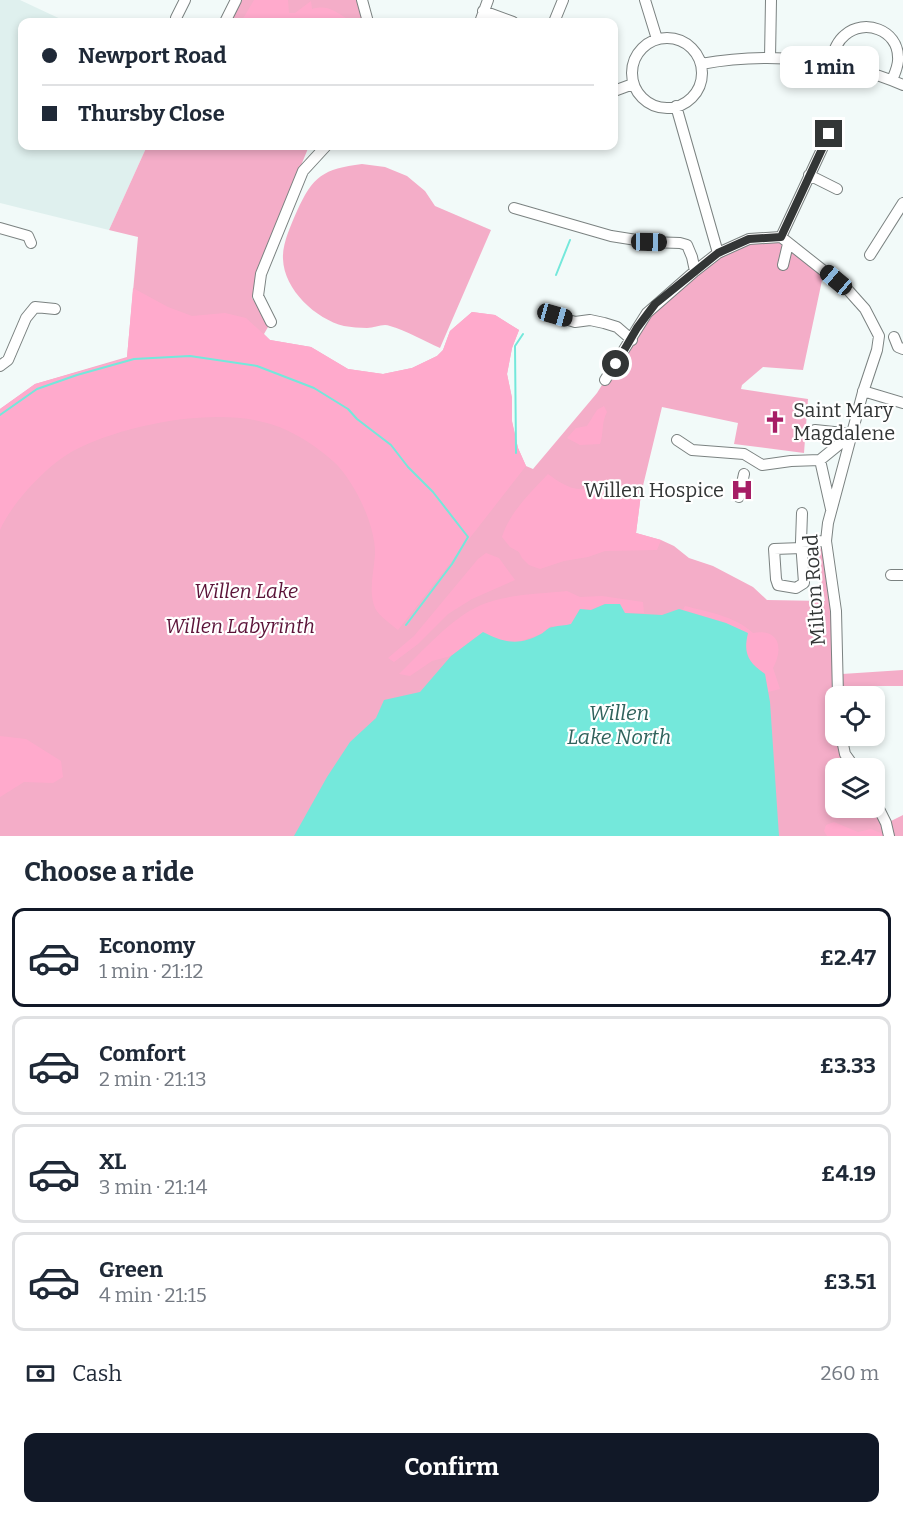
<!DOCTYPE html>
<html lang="en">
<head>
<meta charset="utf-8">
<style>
	body { margin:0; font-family:Bitter,serif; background:#f6f6f7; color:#1f2937; height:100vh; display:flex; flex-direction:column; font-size:22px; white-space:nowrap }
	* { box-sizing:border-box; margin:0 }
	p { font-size:20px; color:#747a83 }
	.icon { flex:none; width:33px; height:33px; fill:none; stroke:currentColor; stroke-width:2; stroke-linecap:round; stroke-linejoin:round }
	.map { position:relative; height:836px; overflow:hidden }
	.drawer { display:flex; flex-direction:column; background:#fff; flex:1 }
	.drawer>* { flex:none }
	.guide { position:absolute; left:18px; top:18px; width:600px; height:132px; border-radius:12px; box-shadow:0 3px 9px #0003; display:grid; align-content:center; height:132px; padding:0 24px; background:#fff }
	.controls { position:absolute; left:825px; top:686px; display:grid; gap:12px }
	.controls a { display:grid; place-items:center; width:60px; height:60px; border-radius:12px; background:#fff; box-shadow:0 3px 9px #0003; font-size:30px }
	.end { position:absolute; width:27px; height:27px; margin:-14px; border:8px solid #333636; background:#fff; box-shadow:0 0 0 3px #fff }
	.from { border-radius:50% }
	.bubble { position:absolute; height:42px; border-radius:12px; background:#fff; box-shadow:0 3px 9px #0003; font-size:20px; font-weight:700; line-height:42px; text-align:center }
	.car { position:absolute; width:18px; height:36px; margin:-18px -9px; border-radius:8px; box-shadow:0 0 4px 2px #0007; background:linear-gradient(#222 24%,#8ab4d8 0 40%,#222 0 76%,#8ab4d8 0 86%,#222 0) }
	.guide b { display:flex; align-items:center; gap:21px; height:57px; font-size:22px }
	.guide b+b { border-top:2px solid #e0e1e3 }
	.guide i { width:15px; height:15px; background:#1f2937 }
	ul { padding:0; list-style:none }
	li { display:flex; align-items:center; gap:18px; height:99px; margin:0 12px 9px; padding:0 12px; border:3px solid #e0e1e3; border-radius:12px }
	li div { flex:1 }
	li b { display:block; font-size:22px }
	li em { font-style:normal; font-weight:700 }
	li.current { border-color:#111827 }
	li>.icon { width:54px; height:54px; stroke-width:1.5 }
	h2 { padding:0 24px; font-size:27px; line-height:72px }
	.pay { display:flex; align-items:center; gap:15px; height:66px; padding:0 24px; font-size:22px }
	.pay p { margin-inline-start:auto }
	.primary-button { display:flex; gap:12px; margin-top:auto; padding:12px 24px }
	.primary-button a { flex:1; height:69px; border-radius:12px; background:#111827; color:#fff; font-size:24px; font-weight:700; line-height:69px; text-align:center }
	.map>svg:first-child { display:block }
</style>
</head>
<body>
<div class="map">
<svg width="903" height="836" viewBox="0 0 903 836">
	<rect width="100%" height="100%" fill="#f2faf9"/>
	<path fill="#dff0ee" d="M0,0h20l47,22h-45v124h125l-38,84 -109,-27z"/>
	<path fill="#f4adc8" d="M242,0h115l6,19 -1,3h-131z
		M147,146h162l-46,112 -11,40 6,9 10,20 -4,7 6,6 41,7 37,22 35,5 29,-6 25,-12 6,-6 7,-19 22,-19 23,3 24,15 -7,18 -5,26 5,24v23l6,27 8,18 7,3 64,-76 40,-65 58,-57 54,-32 32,-2 43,34 -21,99 -40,-3 -21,18 -1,4 67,10 -4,54 -70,-9 4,-21 -76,-16 -21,87 -5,39 25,7 13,6 15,12 24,8 40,21 14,13 58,1 -9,-48 10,-12 10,70v124h5l14,33h-19v39h38l15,15 14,-7v21h-903v-427l35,-25 92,-27 11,-120 -29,-7z
		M362,164l23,3 22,9 18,15 10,15 56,24 -51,118c-16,-7 -33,-17 -50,-22 -7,-3 -15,2 -23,2 -7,0 -16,-1 -23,-2 -28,-7 -60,-36 -61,-67 -1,-15 8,-34 14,-48 16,-35 26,-42 65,-47z
		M903,670v16h-60l-1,-12z"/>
	<path fill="#fac" d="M254,0h34l1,13h6l16,-12 1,8c15,-4 21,1 34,9v4h-105z
		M133,288l35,19 24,9 33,-3 21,5 24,22 41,7 37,22 35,5 29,-6 25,-12 6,-6 7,-19 22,-19 23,3 24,15 -7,18 -5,26 5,24v24l6,26 8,18 -128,164c-7,-6 -19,-14 -23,-22 -7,-17 -1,-36 0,-54 1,-28 -21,-74 -42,-93 -18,-16 -43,-32 -66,-38 -55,-16 -145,2 -194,28 -26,14 -62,53 -73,79v-121l35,-25 92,-26z
		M604,406l3,6c-6,11 -3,20 -7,32l-20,1 -13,-7 9,-10 11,-2 10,-16z
		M548,474c8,6 21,15 31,15 13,0 24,-6 38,-3 8,2 15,6 24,8l-5,39 25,7 -4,10 -52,1 -17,6 -24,4 -24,8 -11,-4 -7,-7 -3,-6 -9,-5 -8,-10c8,-25 28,-44 46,-63z
		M486,553l13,5 16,22 -43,19 -24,15 -30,30 -24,18 -6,-4 26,-22 64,-77z
		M567,591l13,6 22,-1 41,6 1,11h-19l-20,-9 -14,6 -11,-1 -9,15 -10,3 -10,-1 -10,8 -26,9 -39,-6 -25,19 -19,5 -22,15 -11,-2c23,-22 52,-56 82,-69 26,-11 58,-11 86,-14z
		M685,606c23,6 50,10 68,27 26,-5 31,15 20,35l7,21 -12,3 -3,-18 -14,-10 -6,-18 -19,-23 -43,-13z
		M0,736l26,3 35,22 2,16 -10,6 -29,-1 -24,15z
		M834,822l24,10 13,-3 17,7h-61l-3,-5 2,-6z"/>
	<path fill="#74e8db" d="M605,604h15l5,9 37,2 17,-6 47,14 22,10c-5,21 0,29 17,41l5,28 9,134h-485l33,-59 23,-35 26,-24 8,-18 36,-8 31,-36 32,-24c21,11 36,14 58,2 4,-2 7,-7 12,-7 6,-2 12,-1 18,-3l9,-15 11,1z"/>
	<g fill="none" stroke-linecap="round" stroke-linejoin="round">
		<path stroke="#74e8db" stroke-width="2" d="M556,275l14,-35
			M0,415l37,-26 40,-14 57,-16 56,-3 67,10 57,22 34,21 9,10 34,26 17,22 25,25 35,45 -16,27 -46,61
			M516,453l-1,-107 8,-12"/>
		<g stroke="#7b8281" stroke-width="12">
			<path id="minor" d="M362,0l6,22
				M645,0l12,39
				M483,11l30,11
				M176,18l9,-18
				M225,22l11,-22
				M480,22l8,-22
				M554,22l9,-22
				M632 73a35 35 0 1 1 70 0a35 35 0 1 1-70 0Z
				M770,58l1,-58
				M701,64c67,-12 139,-6 202,21
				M829,64c4,-10 7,-22 16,-29 19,-17 53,-5 53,22 1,8 -3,16 -6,23
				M614,91l19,-7
				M676,106l42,147
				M809,175l28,14
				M514,208l97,28 38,6 31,1 7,2 5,12 3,14
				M0,228l28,8 3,7
				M781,237l48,-103
				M870,255l33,-52
				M783,265l5,-21
				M543,312l32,10 15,-2 14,3 13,4 15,13
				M271,322l-13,-26 3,-22 42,-103 23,-25
				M894,337l4,10 5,2
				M0,366l8,-6 18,-42 9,-11 20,2
				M605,380l42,-67 48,-42 23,-18 31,-14 32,-2 67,53 17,19 14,27 -2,14 -14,42 -35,131 -2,18 10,70 2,85
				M863,391l40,12
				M815,430l38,4
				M677,440l15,10 52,4 18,11 29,-4 29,-1 32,-26
				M820,460l11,49
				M739,497l5,-23
				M802,513l-1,29 25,-1
				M801,542l3,41 -8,5 -18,-3 -2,-6 -2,-30 28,-1
				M891,575h12
				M841,735l4,19 10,14
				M874,799l12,24 3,13"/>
		</g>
		<use href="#minor" stroke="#fff" stroke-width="10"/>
	</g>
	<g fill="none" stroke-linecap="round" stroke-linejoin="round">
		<path stroke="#333636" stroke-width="8" d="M616,364l21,-36 18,-24 63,-51 31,-14 32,-2 48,-103"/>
	</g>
	<defs>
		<g id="church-bare" transform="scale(1.8)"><path d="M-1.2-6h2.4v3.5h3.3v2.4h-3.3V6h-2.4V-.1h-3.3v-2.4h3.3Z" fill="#a61e66" stroke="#fff" stroke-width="2.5" paint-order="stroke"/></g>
		<g id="hospital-bare" transform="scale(1.8)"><path d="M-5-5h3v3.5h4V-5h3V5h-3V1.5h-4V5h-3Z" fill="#a61e66" stroke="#fff" stroke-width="2.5" paint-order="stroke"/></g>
	</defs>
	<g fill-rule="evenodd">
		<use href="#church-bare" x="775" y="422"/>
		<use href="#hospital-bare" x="742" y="490"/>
	</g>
	<g text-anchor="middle" stroke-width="4.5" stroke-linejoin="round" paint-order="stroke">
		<g font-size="20" fill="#333636" stroke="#fff" text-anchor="start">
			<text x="793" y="417">Saint Mary<tspan x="793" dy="23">Magdalene</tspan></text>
			<text x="724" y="497" text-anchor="end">Willen Hospice</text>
		</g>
		<g font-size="20" fill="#333636" stroke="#fff">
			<text transform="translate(814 590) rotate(-94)" y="7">Milton Road</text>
		</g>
		<g font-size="20" font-style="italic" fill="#5b1338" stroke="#fff">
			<text x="246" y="598">Willen Lake</text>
			<text x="240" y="633">Willen Labyrinth</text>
		</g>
		<g font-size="21" font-style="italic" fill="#30625c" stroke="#fff">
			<text x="619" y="720">Willen<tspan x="619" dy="24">Lake North</tspan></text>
		</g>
	</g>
</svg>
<div class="controls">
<a><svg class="icon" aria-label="locate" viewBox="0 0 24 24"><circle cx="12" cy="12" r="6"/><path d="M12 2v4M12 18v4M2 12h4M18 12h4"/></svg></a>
<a><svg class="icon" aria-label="layers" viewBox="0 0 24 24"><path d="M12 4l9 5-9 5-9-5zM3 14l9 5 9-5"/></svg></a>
</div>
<i class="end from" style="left:616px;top:364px"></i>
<i class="end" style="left:829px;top:134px"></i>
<div class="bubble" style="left:780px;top:46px;width:99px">1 min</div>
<i class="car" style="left:649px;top:242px;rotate:91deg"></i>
<i class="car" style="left:836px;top:280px;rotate:310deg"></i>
<i class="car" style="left:555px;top:315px;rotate:106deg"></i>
<div class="guide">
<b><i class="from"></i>Newport Road</b>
<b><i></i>Thursby Close</b>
</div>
</div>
<section class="drawer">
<h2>Choose a ride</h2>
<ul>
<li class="current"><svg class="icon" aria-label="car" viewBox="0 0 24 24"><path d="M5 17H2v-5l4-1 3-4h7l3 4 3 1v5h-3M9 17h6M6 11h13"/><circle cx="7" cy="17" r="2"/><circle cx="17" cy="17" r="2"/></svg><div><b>Economy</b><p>1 min · 21:12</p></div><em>£2.47</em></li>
<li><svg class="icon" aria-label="car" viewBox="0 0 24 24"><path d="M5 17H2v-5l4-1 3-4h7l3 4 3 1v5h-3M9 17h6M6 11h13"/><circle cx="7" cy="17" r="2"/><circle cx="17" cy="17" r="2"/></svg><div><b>Comfort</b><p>2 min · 21:13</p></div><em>£3.33</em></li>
<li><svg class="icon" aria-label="car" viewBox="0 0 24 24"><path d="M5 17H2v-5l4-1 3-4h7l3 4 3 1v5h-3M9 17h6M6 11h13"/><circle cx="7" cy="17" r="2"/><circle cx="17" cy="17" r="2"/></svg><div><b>XL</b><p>3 min · 21:14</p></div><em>£4.19</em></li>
<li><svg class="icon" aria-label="car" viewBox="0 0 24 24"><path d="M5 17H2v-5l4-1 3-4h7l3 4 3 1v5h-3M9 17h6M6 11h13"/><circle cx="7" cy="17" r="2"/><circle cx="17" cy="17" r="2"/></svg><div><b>Green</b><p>4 min · 21:15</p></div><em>£3.51</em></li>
</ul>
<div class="pay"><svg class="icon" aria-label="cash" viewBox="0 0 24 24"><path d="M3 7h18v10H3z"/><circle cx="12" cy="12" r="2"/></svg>Cash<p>260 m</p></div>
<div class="primary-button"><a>Confirm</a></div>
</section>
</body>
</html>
